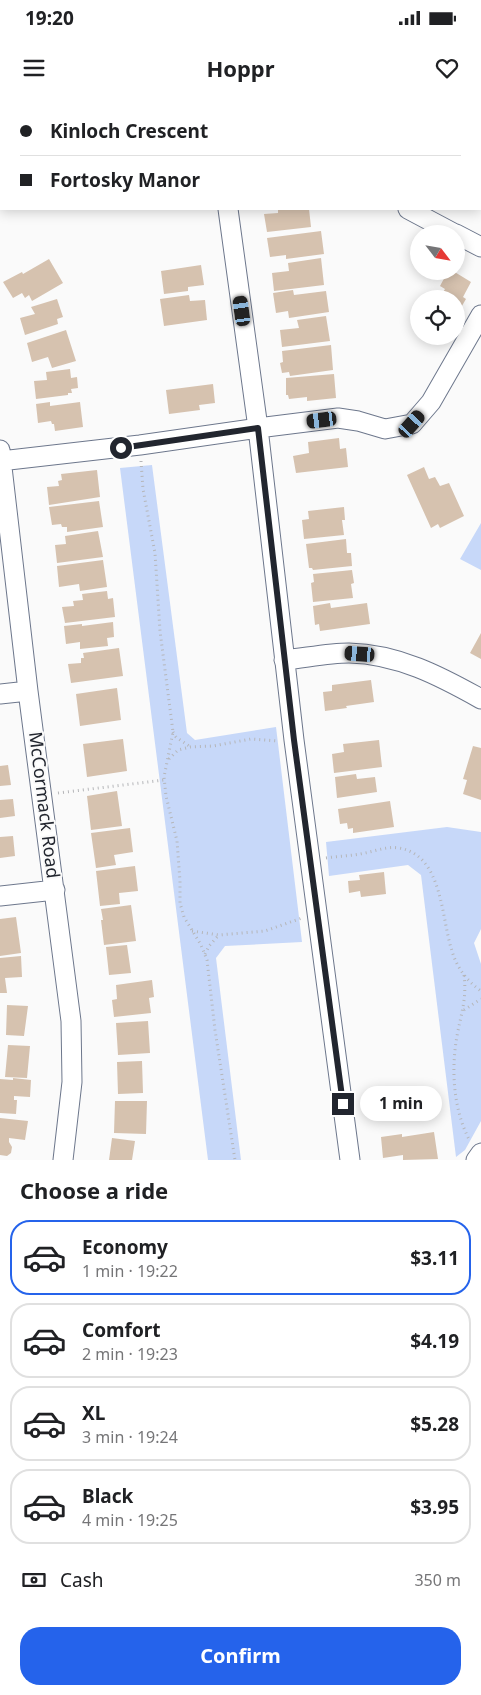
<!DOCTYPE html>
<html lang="en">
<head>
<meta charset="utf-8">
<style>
	body { margin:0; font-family:"Noto Sans",sans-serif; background:#f6f6f6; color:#202124; height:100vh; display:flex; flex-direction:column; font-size:19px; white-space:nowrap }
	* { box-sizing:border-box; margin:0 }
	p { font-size:16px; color:#757577 }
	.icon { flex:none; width:28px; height:28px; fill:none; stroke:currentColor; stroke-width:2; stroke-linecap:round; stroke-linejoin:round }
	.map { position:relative; height:1060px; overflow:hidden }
	.details { display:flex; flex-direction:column; background:#fff; flex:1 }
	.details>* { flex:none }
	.banner { position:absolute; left:0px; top:0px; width:481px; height:110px; box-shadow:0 2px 12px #0003; display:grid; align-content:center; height:110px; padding:0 20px; background:#fff }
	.needle { width:32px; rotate:121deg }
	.fabs { position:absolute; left:410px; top:125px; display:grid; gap:10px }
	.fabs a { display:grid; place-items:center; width:55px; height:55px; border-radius:50%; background:#fff; box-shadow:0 2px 12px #0003; font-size:25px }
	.end { position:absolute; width:22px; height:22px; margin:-11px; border:6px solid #22262f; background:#fff; box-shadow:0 0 0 2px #fff }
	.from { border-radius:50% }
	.bubble { position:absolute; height:35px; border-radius:18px; background:#fff; box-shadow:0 2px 12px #0003; font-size:16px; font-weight:700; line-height:35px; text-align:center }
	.car { position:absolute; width:15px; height:30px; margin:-15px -8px; border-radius:6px; box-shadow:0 0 4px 1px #0007; background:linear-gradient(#222 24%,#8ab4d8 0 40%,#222 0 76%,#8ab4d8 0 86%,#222 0) }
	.banner b { display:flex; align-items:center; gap:18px; height:48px; font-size:19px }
	.banner b+b { border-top:1px solid #e0e0e0 }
	.banner i { width:12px; height:12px; background:#202124 }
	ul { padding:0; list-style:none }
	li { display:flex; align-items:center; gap:15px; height:75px; margin:0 10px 8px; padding:0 10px; border:2px solid #e0e0e0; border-radius:20px }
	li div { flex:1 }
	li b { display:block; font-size:19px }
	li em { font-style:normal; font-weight:700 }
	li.selected { border-color:#2563eb }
	li>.icon { width:45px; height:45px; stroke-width:1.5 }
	h2 { padding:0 20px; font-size:22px; line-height:60px }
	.pay { display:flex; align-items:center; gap:12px; height:55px; padding:0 20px; font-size:19px }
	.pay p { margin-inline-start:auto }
	.action { display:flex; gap:10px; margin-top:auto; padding:10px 20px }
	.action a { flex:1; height:58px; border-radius:20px; background:#2563eb; color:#fff; font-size:20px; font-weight:700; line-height:58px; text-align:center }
	.status { display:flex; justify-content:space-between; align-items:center; height:35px; padding:0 25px; background:#fff; direction:ltr }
	.status svg { height:14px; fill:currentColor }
	header { display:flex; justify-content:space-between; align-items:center; height:65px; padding:0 20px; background:#fff; font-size:22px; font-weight:700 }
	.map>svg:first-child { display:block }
</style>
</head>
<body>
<div class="status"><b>19:20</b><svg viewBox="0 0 49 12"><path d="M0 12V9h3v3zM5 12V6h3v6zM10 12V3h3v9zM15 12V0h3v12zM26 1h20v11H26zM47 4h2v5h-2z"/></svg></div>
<header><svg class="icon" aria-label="menu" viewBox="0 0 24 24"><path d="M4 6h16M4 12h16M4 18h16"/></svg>Hoppr<svg class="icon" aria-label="heart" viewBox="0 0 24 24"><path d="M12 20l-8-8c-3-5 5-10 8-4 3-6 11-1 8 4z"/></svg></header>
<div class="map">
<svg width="481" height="1060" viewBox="0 0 481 1060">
	<rect width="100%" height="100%" fill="#fafafa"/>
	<path fill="#c7d8f9" d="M152,365l35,268 8,7 81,-13 26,215 -77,4 -9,12 25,202h-33l-88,-692z
		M481,423v47l-21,-11z
		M447,727l34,5v97l-7,14 7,21v157l-16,29 -9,7 -35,-282 -13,-10 -79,11 -3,-34z"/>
	<path fill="#d6c2af" d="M278,109h31l2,18 -44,5 -3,-18 14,-1z
		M321,131l3,23 -38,5v-4l-16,2 -3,-19z
		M321,158l3,27 -50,6 -2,-18 17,-2 -1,-8z
		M49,159l14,24 -31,18 -3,-6 -4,3 -3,-5 -9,5 -10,-16 19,-10 1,2z
		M201,165l3,20 -16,2v4l-24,3 -3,-23z
		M448,171h5l18,11 -8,15 3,2 -10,17v-17h-17l6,-10 -5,-3z
		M293,190l1,5 32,-4 3,21 -40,6 -1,-7 -12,2 -3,-20z
		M189,195l1,6 15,-1 2,20 -43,6 -4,-27z
		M57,199l6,18 -6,2 1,5 -33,11 -5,-17 15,-4 -4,-7z
		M326,216l4,25 -48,6 -2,-17 19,-2 -2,-8z
		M66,230l10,31 -24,7 -4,-11 -16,5 -5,-19z
		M331,245l2,25 -43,6 -1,-4 -7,1 -2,-10 3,-1 -1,-11z
		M70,269l1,9 6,-1 1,11 -7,1 1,4h-4v2l-32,4 -2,-18 13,-1 -1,-8z
		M334,274l2,24 -29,3v-4l-18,2 -1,-4h-2v-17z
		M213,284l2,19 -16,2 1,5 -31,4 -3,-24z
		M50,302v4l30,-4 3,25 -28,4 -1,-7h-2l-1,-3 -13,2 -2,-19z
		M339,338l1,11 6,-1 2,19 -52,6 -3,-17 16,-3 -1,-11z
		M424,367l5,12 6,-2 5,9 9,-3 15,33 -24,12 -2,-4 -7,4 -24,-53z
		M97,370l3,27 -51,8 -2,-18 12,-1 -1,-5 4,-1 -1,-6z
		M99,401l4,26 -36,5v-5h-5l-1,-3 -9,1 -3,-18z
		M344,407l1,13h-3l2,15 -40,4 -2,-19 7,-1 -1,-8z
		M98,431l5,26 -46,6 -2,-18 11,-1 -1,-8z
		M346,439l1,14h4l1,13 -39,4 -1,-2h-3l-3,-24z
		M103,460l4,27 -27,4 -1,-7 -20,3 -2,-21z
		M352,470l2,13 -3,1 2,14 -40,4 -2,-19 3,-1 -1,-8z
		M107,491l1,8 5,-1 2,19 -50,6 -3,-16 12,-1 -1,-5 10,-1 -1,-6z
		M330,503l1,5 36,-5 3,21 -50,7 -1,-7 -4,1 -2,-19z
		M113,522l1,15 -7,1 1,8 -28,3v-7l-14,2 -2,-18 18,-2v2z
		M481,533v26l-11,-6z
		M119,548l4,28 -52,7 -3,-19 13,-1v-5h3l-1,-5z
		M371,580l3,22 -28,4 1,2 -22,3 -2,-19 9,-1v-6z
		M117,588l4,32 -41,6 -4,-32z
		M123,639l4,32 -40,6 -4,-33z
		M379,640l3,27 -48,6 -2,-19 12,-2 -1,-8z
		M473,646l8,2v52l-18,-6 4,-14 -4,-1z
		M8,665l3,20 -11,1v-20z
		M356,674l1,5 18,-2 2,15 -40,6 -2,-21z
		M117,691l5,35 -31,4 -4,-34z
		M13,699l2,17 -15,2v-18z
		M390,701l4,26 -41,6v-5l-5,1 -1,-6 -7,1 -2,-15z
		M130,728l3,24 -19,3 2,10 -20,3 -5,-35z
		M13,736l2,20 -15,2v-21z
		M135,766l3,25 -19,2 1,11 -20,2 -4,-35z
		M384,772l2,22 -25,3 -1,-6 -11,2 -1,-12 12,-1 -1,-5z
		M131,805l5,36 -32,4 -3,-25h2l-2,-11z
		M16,817l5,36 -21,3v-37z
		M127,845l4,28 -22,2 -3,-28z
		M21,856l1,21 -17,1 2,15h-7v-35z
		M152,880l2,17 -5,1 2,15 -37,4 -2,-17 5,-1 -1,-14z
		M7,905l21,1 -4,30 -18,-1z
		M148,921l2,32 -32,2 -2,-32z
		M8,945l22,1 -3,32 -22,-1z
		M142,961l1,32 -25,1 -1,-32z
		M13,978l18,2 -1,17 -16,-1v4h3l-1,14 -16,-1v-34l13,1z
		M115,1001h32l-1,33 -32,-1z
		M0,1018l28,3 -3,19 -16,-2v4l3,5 -1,6 -4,3 -7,-1z
		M434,1032l4,27 -35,1v-5l-20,3 -2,-21 21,-3v3z
		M112,1038l23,3 -3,19h-23z"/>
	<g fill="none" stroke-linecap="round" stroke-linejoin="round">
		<g stroke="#6d778c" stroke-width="21">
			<path id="street" d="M206,0v1
				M408,109l47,25
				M456,134l25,13
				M0,350l28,241 43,330 1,61 -9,78
				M0,361l140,-16 118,-17 -30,-219
				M284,560c21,-2 44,-7 65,-7 49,1 91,23 132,46
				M0,594l28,-3
				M0,796l55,-6
				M350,1060l-56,-420 -36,-312 80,-10 20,3 27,8 27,-5 19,-22 50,-87
				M476,1060l5,-7"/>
		</g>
		<path stroke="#b5b6b9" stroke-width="3" stroke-dasharray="1 4" stroke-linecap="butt" d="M141,361l2,28 12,64 5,78 13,101 -9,45 2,19 11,45 3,40v22l4,14 17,28 6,15 8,70 20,130
			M173,632l3,5 13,9
			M169,659l9,-9 12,-3 23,-1 38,-7 27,2
			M58,693l106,-13
			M326,758c13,-2 26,-2 39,-5 11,-2 22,-7 34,-5 44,7 42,70 53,103 5,17 15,30 29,40
			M192,831l27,4 46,-4 37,-13
			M205,854l4,-8 9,-10
			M464,875c3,24 -3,39 -7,61 -6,33 -4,74 13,105
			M464,910l17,-11"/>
		<use href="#street" stroke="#fff" stroke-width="19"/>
	</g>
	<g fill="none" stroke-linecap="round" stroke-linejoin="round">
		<path stroke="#22262f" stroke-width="6" d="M121,348l137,-20 36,312 49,364"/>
	</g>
	<g text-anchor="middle" stroke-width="4" stroke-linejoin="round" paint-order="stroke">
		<g font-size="18" fill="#22262f" stroke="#fafafa">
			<text transform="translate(44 705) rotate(83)" y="6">McCormack Road</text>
		</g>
	</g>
</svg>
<div class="fabs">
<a><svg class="needle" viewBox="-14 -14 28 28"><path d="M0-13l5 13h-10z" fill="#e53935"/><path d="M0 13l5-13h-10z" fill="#757577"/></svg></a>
<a><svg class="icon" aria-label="locate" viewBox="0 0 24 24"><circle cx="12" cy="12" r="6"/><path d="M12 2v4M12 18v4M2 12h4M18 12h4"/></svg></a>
</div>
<i class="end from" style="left:121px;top:348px"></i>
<i class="end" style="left:343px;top:1004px"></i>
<div class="bubble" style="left:360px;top:986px;width:82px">1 min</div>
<i class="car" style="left:242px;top:211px;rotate:352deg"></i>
<i class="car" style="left:322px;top:320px;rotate:263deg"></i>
<i class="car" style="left:412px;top:324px;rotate:42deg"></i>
<i class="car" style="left:360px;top:554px;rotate:274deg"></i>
<div class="banner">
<b><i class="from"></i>Kinloch Crescent</b>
<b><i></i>Fortosky Manor</b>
</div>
</div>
<section class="details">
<h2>Choose a ride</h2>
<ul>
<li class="selected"><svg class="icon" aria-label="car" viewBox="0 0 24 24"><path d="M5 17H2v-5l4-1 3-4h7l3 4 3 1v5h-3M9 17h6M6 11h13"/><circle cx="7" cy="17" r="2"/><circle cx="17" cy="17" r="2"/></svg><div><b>Economy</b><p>1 min · 19:22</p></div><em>$3.11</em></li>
<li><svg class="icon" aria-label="car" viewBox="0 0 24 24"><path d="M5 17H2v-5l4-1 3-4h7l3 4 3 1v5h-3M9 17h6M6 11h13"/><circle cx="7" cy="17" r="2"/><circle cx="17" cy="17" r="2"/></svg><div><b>Comfort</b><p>2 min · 19:23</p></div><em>$4.19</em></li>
<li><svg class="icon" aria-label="car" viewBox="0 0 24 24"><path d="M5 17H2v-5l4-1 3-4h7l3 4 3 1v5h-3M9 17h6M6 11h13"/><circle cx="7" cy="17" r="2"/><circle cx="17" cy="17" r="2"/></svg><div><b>XL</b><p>3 min · 19:24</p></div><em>$5.28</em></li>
<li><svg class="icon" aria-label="car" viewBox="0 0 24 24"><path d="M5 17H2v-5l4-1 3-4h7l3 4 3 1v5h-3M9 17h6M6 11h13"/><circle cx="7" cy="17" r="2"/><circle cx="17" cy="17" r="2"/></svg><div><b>Black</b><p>4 min · 19:25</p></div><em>$3.95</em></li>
</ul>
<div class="pay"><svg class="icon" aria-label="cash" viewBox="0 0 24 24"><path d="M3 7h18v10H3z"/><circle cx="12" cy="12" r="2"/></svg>Cash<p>350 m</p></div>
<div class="action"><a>Confirm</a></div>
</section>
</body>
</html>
